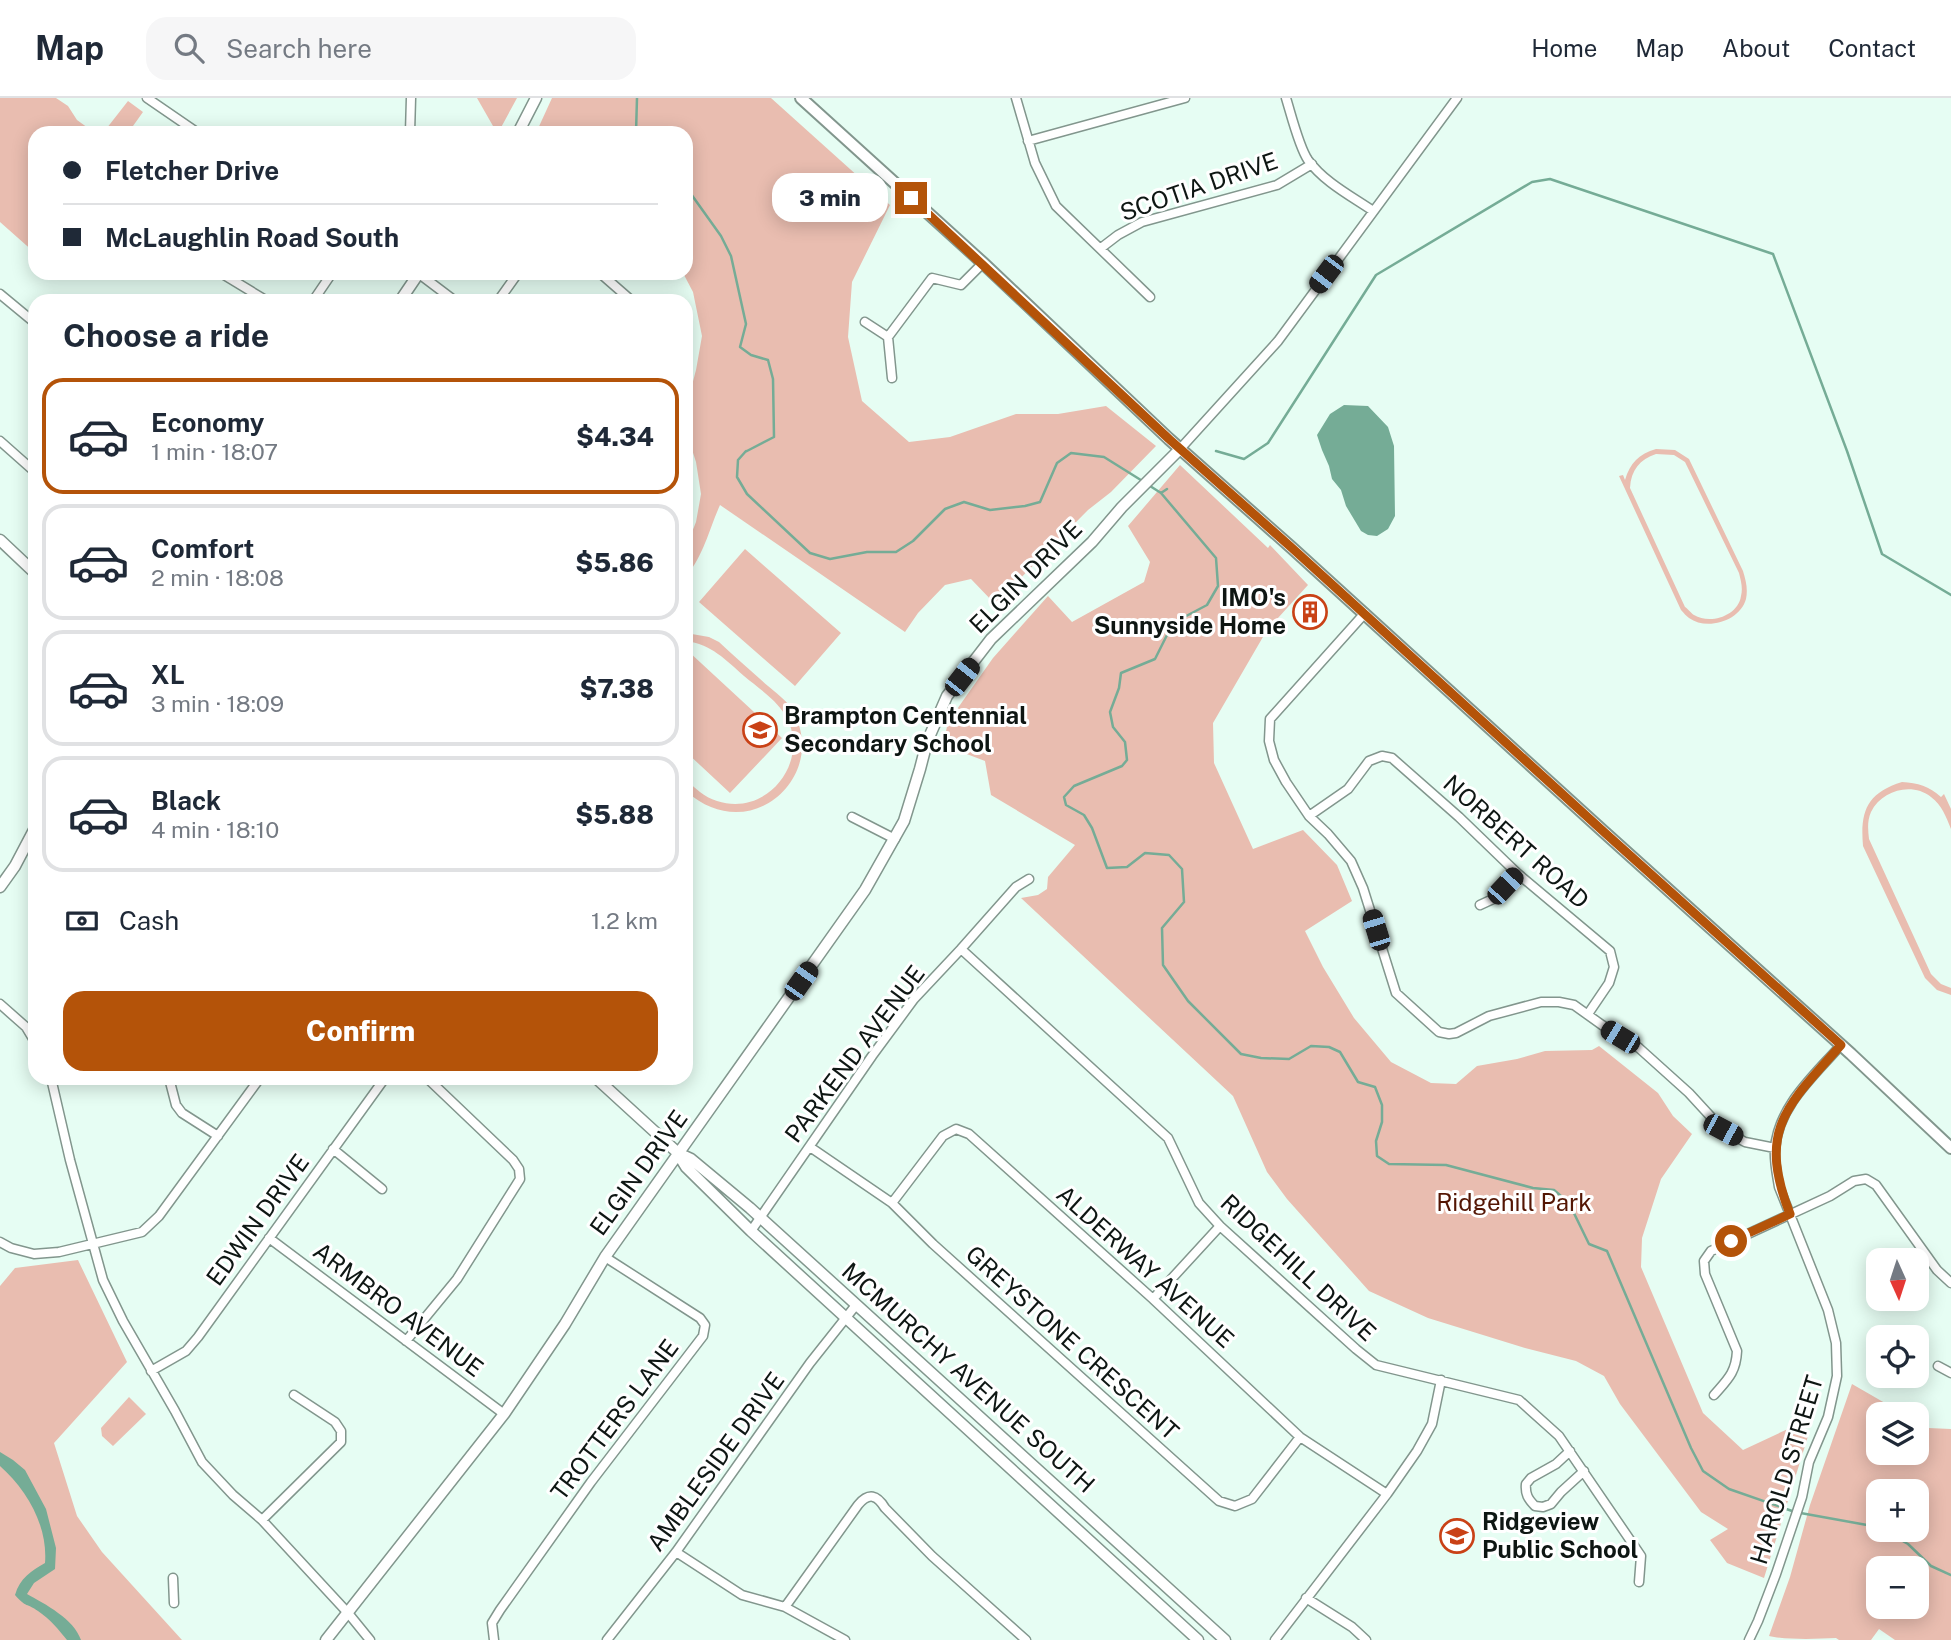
<!DOCTYPE html>
<html lang="en">
<head>
<meta charset="utf-8">
<style>
	body { margin:0; font-family:"Public Sans",sans-serif; background:#f6f6f7; color:#1f2937; height:100vh; display:flex; flex-direction:column; font-size:26px; white-space:nowrap }
	* { box-sizing:border-box; margin:0 }
	p { font-size:23px; color:#747a83 }
	.icon { flex:none; width:38px; height:38px; fill:none; stroke:currentColor; stroke-width:2; stroke-linecap:round; stroke-linejoin:round }
	.map { position:relative; flex:1; overflow:hidden }
	.sheet { position:absolute; left:28px; top:196px; width:665px; height:791px; display:flex; flex-direction:column; background:#fff; border-radius:21px; box-shadow:0 4px 18px #0003 }
	.sheet>* { flex:none }
	.hud { position:absolute; left:28px; top:28px; width:665px; height:154px; border-radius:21px; box-shadow:0 4px 18px #0003; display:grid; align-content:center; height:154px; padding:0 35px; background:#fff }
	.needle { width:46px; rotate:177deg }
	.tools { position:absolute; left:1866px; top:1150px; display:grid; gap:14px }
	.tools a { display:grid; place-items:center; width:63px; height:63px; border-radius:14px; background:#fff; box-shadow:0 4px 18px #0003; font-size:35px }
	.end { position:absolute; width:32px; height:32px; margin:-16px; border:9px solid #b45309; background:#fff; box-shadow:0 0 0 4px #fff }
	.from { border-radius:50% }
	.bubble { position:absolute; height:49px; border-radius:21px; background:#fff; box-shadow:0 4px 18px #0003; font-size:23px; font-weight:800; line-height:49px; text-align:center }
	.car { position:absolute; width:21px; height:42px; margin:-21px -10px; border-radius:9px; box-shadow:0 0 5px 2px #0007; background:linear-gradient(#222 24%,#8ab4d8 0 40%,#222 0 76%,#8ab4d8 0 86%,#222 0) }
	.hud b { display:flex; align-items:center; gap:24px; height:66px; font-size:26px }
	.hud b+b { border-top:2px solid #e0e1e3 }
	.hud i { width:18px; height:18px; background:#1f2937 }
	ul { padding:0; list-style:none }
	li { display:flex; align-items:center; gap:21px; height:116px; margin:0 14px 10px; padding:0 21px; border:4px solid #e0e1e3; border-radius:21px }
	li div { flex:1 }
	li b { display:block; font-size:26px }
	li em { font-style:normal; font-weight:800 }
	li.current { border-color:#b45309 }
	li>.icon { width:63px; height:63px; stroke-width:1.5 }
	h2 { padding:0 35px; font-size:32px; line-height:84px }
	.pay { display:flex; align-items:center; gap:18px; height:77px; padding:0 35px; font-size:26px }
	.pay p { margin-inline-start:auto }
	.button { display:flex; gap:14px; margin-top:auto; padding:14px 35px }
	.button a { flex:1; height:80px; border-radius:21px; background:#b45309; color:#fff; font-size:28px; font-weight:800; line-height:80px; text-align:center }
	header { display:flex; align-items:center; gap:42px; box-sizing:border-box; height:98px; padding:0 35px; background:#fff; border-bottom:2px solid #e0e1e3 }
	header strong { font-size:33px }
	nav { display:flex; gap:38px; margin-inline-start:auto; font-size:24px }
	.search { width:490px; height:63px; background:#f6f6f7; display:flex; align-items:center; gap:18px; box-sizing:border-box; padding:0 24px; border-radius:21px; color:#747a83; font-size:26px }
	.map>svg:first-child { display:block }
</style>
</head>
<body>
<header>
<strong>Map</strong>
<div class="search"><svg class="icon" aria-label="search" viewBox="0 0 24 24"><circle cx="10" cy="10" r="6"/><path d="M15 15l6 6"/></svg>Search here</div>
<nav><a>Home</a><a>Map</a><a>About</a><a>Contact</a></nav>
</header>
<div class="map">
<svg width="1951" height="1542" viewBox="0 0 1951 1542">
	<rect width="100%" height="100%" fill="#e6fdf3"/>
	<path fill="#e9bdb0" fill-rule="evenodd" d="M0,0h56l12,8 9,14 18,13h-60v120l-35,-31z
		M477,0h40l-19,35h-1z
		M552,0h219l119,107 -38,77 -4,55 14,64 47,41 41,-5 66,-23h42l48,-8 50,40 -45,46 -23,18 -93,94 -24,-25 -26,6 -27,28 -13,19 -185,-127c-12,27 -15,47 -34,72v-30l10,-25 5,-28 -5,-32 -10,-31v-23l10,-38 6,-34 -9,-44 -10,-19h3v-140h-150z
		M128,3l15,11 -15,21h-25z
		M1656,351l19,1 14,9 54,112c3,10 5,18 3,28 -6,22 -39,32 -57,19 -3,-2 -5,-5 -8,-8l-62,-134 4,-1 2,5c5,-17 14,-26 31,-31zM1656,356l18,1 11,7 54,111c2,8 4,15 2,23 -3,20 -31,29 -47,19 -2,-1 -7,-7 -9,-8l-55,-119c1,-18 10,-29 26,-34z
		M1180,367l88,83 2,-3 38,40 -41,45 -54,93 1,40 39,86 50,-19 34,35 15,36 -47,30 18,36 31,51 37,44 40,21 25,1 21,-18 40,-7 28,-8 47,-1 7,-4 59,47 15,23 19,18 -31,45 -19,59 -1,29 62,146 40,37 47,-22 19,5 -45,145 -37,-15 -17,-23 18,-11 -27,-17 -81,-108 -16,-28 -28,-15 -51,-13 -97,-30 -59,-27 -82,-92 -20,-27 -34,-76 -212,-198 17,-3 9,-6 1,-12 27,-32 -84,-50 -6,-34 -42,-16 5,-23 45,-64 55,-62 24,26 72,-40 6,-20 -22,-36z
		M745,451l96,84 -46,53 -96,-84z
		M686,535l23,4 10,5c16,15 32,29 49,44 7,6 17,13 23,22 41,65 -40,142 -105,83v-11c9,8 18,17 31,21 52,17 96,-43 67,-88 -10,-15 -27,-26 -40,-37 -18,-16 -33,-32 -58,-35z
		M688,553l94,87 -52,55 -44,-41v-99z
		M1902,684c16,1 27,4 39,15l3,-3 7,15v20c-5,-12 -9,-24 -20,-32 -19,-15 -49,-7 -60,15 -4,9 -3,18 -2,27l62,135 10,10 10,4v7l-14,-5 -12,-12 -62,-132c-3,-35 4,-53 39,-64z
		M78,1162l49,102 -73,81 23,73 25,36 80,88h-182v-354l15,-18z
		M1852,1286l52,30h-26v38h38v-31l12,7 23,1v211h-56l-16,-11 -8,11h-32l-3,-2c-19,1 -50,2 -67,-2l21,-59 20,-72zM1878,1393h38v39h-38zM1878,1470h38v38h-38z
		M129,1299l17,17 -33,32 -11,-10 -1,-8z"/>
	<path fill="#75ac96" d="M1344,307l24,1 20,21 6,19 1,70 -7,13 -11,7 -9,-1 -7,-4 -15,-25 -5,-16 -9,-11 -3,-13 -7,-16 -5,-15 13,-21z
		M0,1354l13,8 12,10 21,39 10,39 -1,21 -21,14 -7,11c18,10 47,25 54,46h-14c-8,-10 -17,-21 -29,-29 -11,-8 -12,-3 -23,-16 5,-17 16,-24 30,-32 3,-37 -18,-73 -45,-97z"/>
	<g fill="none" stroke-linecap="round" stroke-linejoin="round">
		<path stroke="#75ac96" stroke-width="2.5" d="M636,35l1,-35
			M686,89l35,49 10,20 15,68 -6,23 11,8 17,5 5,19 1,58 -29,15
			M746,353l-8,9 -1,17 10,17 63,59 20,6 37,-7h29l17,-11 32,-32 19,-7 26,8 35,-4 15,-4 17,-39 14,-10 33,4 40,25
			M1216,353l28,8 24,-16 108,-168 156,-93 18,-3 223,75 74,197 35,103 69,41
			M1150,388l11,7 55,65 2,28 -11,19 -34,18 -18,36 -34,14 -2,15 -9,24 3,15 12,15 2,18 -5,6 -48,20 -10,11 2,8 18,10 8,13 15,40 20,-1 18,-14 24,2 13,14 2,33 -22,26 1,37 25,36 53,53 20,4 28,1 22,-13 18,1 11,5 18,30 17,5 7,18v17l-6,19 1,15 12,8 57,1 87,23 21,2 15,13 20,41 18,7 84,197 12,23 26,18 66,23 83,15
			M1161,395l6,-4
			M1883,1432l25,14 23,22 20,9"/>
		<g stroke="#82968d" stroke-width="11">
			<path id="minor" d="M147,0l51,35
				M1016,0l19,65 21,43 94,91
				M1286,0c5,16 13,49 22,62 16,22 43,36 65,51
				M410,35l1,-35
				M1028,43l157,-43
				M1101,150l17,-13 24,-13 135,-37 35,-21
				M221,175l46,28
				M418,175l37,28
				M600,175l32,28
				M0,196l35,29
				M313,203l19,-28
				M498,203l20,-28
				M865,224l23,15
				M892,280l-4,-41 44,-59 29,7 22,-22
				M0,343l35,31
				M1180,351l98,-108 179,-243
				M1365,515l-95,106 -1,22 5,19 12,22 23,34 19,18 23,27 12,27 33,105 43,39 10,2 7,-1 33,-17 52,-14h18l15,3 28,20 37,23 50,45 34,37 22,12 30,6
				M1309,718l39,-27 21,-28 13,-5 10,2 67,59 58,56 93,78 4,16 -5,16 -21,31
				M852,719l43,22
				M1480,807l13,-6 24,-26
				M961,851l207,189 31,65 21,23 136,123 20,16 143,35 40,36 82,120 -2,26
				M0,906l26,23 9,15
				M51,980l19,82 33,120 20,41 52,90 27,51 31,33 29,25 86,93 22,27
				M169,980l7,27 6,8 36,23
				M810,1049l82,56 41,41 286,257 16,5 17,-7 48,-62
				M333,1051l49,40
				M892,1105l51,-67 13,-7 13,5 184,165 147,138 87,57
				M751,1133l121,-175 42,-57 47,-50 55,-62 13,-8
				M269,1140l235,176
				M0,1144l11,6 23,6 25,-2 83,-20 17,-16 101,-138
				M1153,1201l67,-73
				M406,1243l51,-62 63,-100 -1,-10 -6,-9 -86,-82
				M1938,1268l13,7
				M151,1273l35,-20 12,-14 187,-259
				M1714,1297c13,-15 22,-22 23,-44l-32,-77 -1,-13 7,-10 119,-55 24,-15 12,-2 10,6 61,85 14,13
				M1570,1353l-14,13 -25,14 -5,6c-1,10 2,15 9,22l8,1 8,-3 10,-12 23,-21
				M262,1422l79,-78v-11l-6,-9 -41,-27
				M676,1454l66,43 43,12 60,33
				M173,1480l1,25
				M1306,1500l46,29 14,13
				M785,1509l73,-102c11,-13 19,-10 27,3l47,48 94,84
				M494,1542l-2,-17 8,-13 91,-128 112,-146 2,-11 -5,-7 -95,-61
				M607,1542l69,-88 134,-189 46,-58
				M1275,1542l112,-146 30,-43 15,-27 9,-44
				M1749,1542l9,-19 18,-47 26,-77 7,-35 19,-45 9,-41 -1,-33 -8,-33 -49,-123c-2,-13 -5,-25 -4,-38 3,-43 40,-74 66,-104"/>
		</g>
		<g stroke="#82968d" stroke-width="13">
			<path id="tertiary" d="M518,35l18,-35
				M400,203l19,-28
				M0,442l35,33
				M0,789l15,-21 20,-38
				M596,980l82,75 13,6 59,49 475,432
				M678,1056l8,13 65,64 447,409
				M326,1542l178,-226 61,-90 40,-67 260,-367 39,-69 16,-52 7,-27 20,-46 44,-57 101,-97 30,-35 58,-58"/>
		</g>
		<g stroke="#82968d" stroke-width="14">
			<path id="secondary" d="M801,0l182,165 186,176 123,109 312,284 247,222 100,94"/>
		</g>
		<use href="#minor" stroke="#fff" stroke-width="8"/>
		<use href="#tertiary" stroke="#fff" stroke-width="10"/>
		<use href="#secondary" stroke="#fff" stroke-width="10"/>
	</g>
	<g fill="none" stroke-linecap="round" stroke-linejoin="round">
		<path stroke="#b45309" stroke-width="9" d="M911,100l258,241 123,109 312,284 237,213c-54,61 -84,84 -51,169l-59,27"/>
	</g>
	<defs>
		<g id="building-ring" transform="scale(1.75)"><circle r="9.5" fill="#fff" stroke="#c94116" stroke-width="1.5"/><path d="M-4-6H4V6H1V3H-1V6H-4ZM-2.5-4.3h1.7v1.8h-1.7ZM.8-4.3h1.7v1.8H.8ZM-2.5-1h1.7V.8h-1.7ZM.8-1h1.7V.8H.8Z" fill="#c94116"/></g>
		<g id="school-ring" transform="scale(1.75)"><circle r="9.5" fill="#fff" stroke="#c94116" stroke-width="1.5"/><path d="M0-5L7-2L0 1L-7-2ZM-4 1L0 2.5L4 1V4Q0 6-4 4Z" fill="#c94116"/></g>
	</defs>
	<g fill-rule="evenodd">
		<use href="#building-ring" x="1310" y="514"/>
		<use href="#school-ring" x="760" y="632"/>
		<use href="#school-ring" x="1457" y="1438"/>
	</g>
	<g text-anchor="middle" stroke-width="6" stroke-linejoin="round" paint-order="stroke">
		<g font-size="24" fill="#0e1613" stroke="#fff">
			<text transform="translate(1199 89) rotate(-19)" y="8">SCOTIA DRIVE</text>
			<text transform="translate(1026 479) rotate(-45)" y="8">ELGIN DRIVE</text>
			<text transform="translate(1516 744) rotate(42)" y="8">NORBERT ROAD</text>
			<text transform="translate(855 956) rotate(-53)" y="8">PARKEND AVENUE</text>
			<text transform="translate(639 1075) rotate(-54)" y="8">ELGIN DRIVE</text>
			<text transform="translate(258 1122) rotate(-54)" y="8">EDWIN DRIVE</text>
			<text transform="translate(1145 1169) rotate(42)" y="8">ALDERWAY AVENUE</text>
			<text transform="translate(1298 1170) rotate(43)" y="8">RIDGEHILL DRIVE</text>
			<text transform="translate(398 1212) rotate(37)" y="8">ARMBRO AVENUE</text>
			<text transform="translate(1072 1245) rotate(42)" y="8">GREYSTONE CRESCENT</text>
			<text transform="translate(968 1280) rotate(42)" y="8">MCMURCHY AVENUE SOUTH</text>
			<text transform="translate(615 1322) rotate(-53)" y="8">TROTTERS LANE</text>
			<text transform="translate(716 1364) rotate(-54)" y="8">AMBLESIDE DRIVE</text>
			<text transform="translate(1787 1372) rotate(-73)" y="8">HAROLD STREET</text>
		</g>
		<g font-size="24" font-weight="bold" fill="#0e1613" stroke="#fff" text-anchor="start">
			<text x="1286" y="508" text-anchor="end">IMO's<tspan x="1286" dy="28">Sunnyside Home</tspan></text>
			<text x="784" y="626">Brampton Centennial<tspan x="784" dy="28">Secondary School</tspan></text>
			<text x="1482" y="1432">Ridgeview<tspan x="1482" dy="28">Public School</tspan></text>
		</g>
		<g font-size="24" fill="#541604" stroke="#fff">
			<text x="1514" y="1113">Ridgehill Park</text>
		</g>
	</g>
</svg>
<div class="tools">
<a><svg class="needle" viewBox="-14 -14 28 28"><path d="M0-13l5 13h-10z" fill="#e53935"/><path d="M0 13l5-13h-10z" fill="#747a83"/></svg></a>
<a><svg class="icon" aria-label="locate" viewBox="0 0 24 24"><circle cx="12" cy="12" r="6"/><path d="M12 2v4M12 18v4M2 12h4M18 12h4"/></svg></a>
<a><svg class="icon" aria-label="layers" viewBox="0 0 24 24"><path d="M12 4l9 5-9 5-9-5zM3 14l9 5 9-5"/></svg></a>
<a>+</a>
<a>−</a>
</div>
<i class="end from" style="left:1731px;top:1143px"></i>
<i class="end" style="left:911px;top:100px"></i>
<div class="bubble" style="left:772px;top:75px;width:116px">3 min</div>
<i class="car" style="left:1326px;top:176px;rotate:217deg"></i>
<i class="car" style="left:962px;top:579px;rotate:38deg"></i>
<i class="car" style="left:1505px;top:788px;rotate:43deg"></i>
<i class="car" style="left:1376px;top:832px;rotate:343deg"></i>
<i class="car" style="left:801px;top:883px;rotate:35deg"></i>
<i class="car" style="left:1620px;top:939px;rotate:301deg"></i>
<i class="car" style="left:1723px;top:1032px;rotate:118deg"></i>
<div class="hud">
<b><i class="from"></i>Fletcher Drive</b>
<b><i></i>McLaughlin Road South</b>
</div>
<section class="sheet">
<h2>Choose a ride</h2>
<ul>
<li class="current"><svg class="icon" aria-label="car" viewBox="0 0 24 24"><path d="M5 17H2v-5l4-1 3-4h7l3 4 3 1v5h-3M9 17h6M6 11h13"/><circle cx="7" cy="17" r="2"/><circle cx="17" cy="17" r="2"/></svg><div><b>Economy</b><p>1 min · 18:07</p></div><em>$4.34</em></li>
<li><svg class="icon" aria-label="car" viewBox="0 0 24 24"><path d="M5 17H2v-5l4-1 3-4h7l3 4 3 1v5h-3M9 17h6M6 11h13"/><circle cx="7" cy="17" r="2"/><circle cx="17" cy="17" r="2"/></svg><div><b>Comfort</b><p>2 min · 18:08</p></div><em>$5.86</em></li>
<li><svg class="icon" aria-label="car" viewBox="0 0 24 24"><path d="M5 17H2v-5l4-1 3-4h7l3 4 3 1v5h-3M9 17h6M6 11h13"/><circle cx="7" cy="17" r="2"/><circle cx="17" cy="17" r="2"/></svg><div><b>XL</b><p>3 min · 18:09</p></div><em>$7.38</em></li>
<li><svg class="icon" aria-label="car" viewBox="0 0 24 24"><path d="M5 17H2v-5l4-1 3-4h7l3 4 3 1v5h-3M9 17h6M6 11h13"/><circle cx="7" cy="17" r="2"/><circle cx="17" cy="17" r="2"/></svg><div><b>Black</b><p>4 min · 18:10</p></div><em>$5.88</em></li>
</ul>
<div class="pay"><svg class="icon" aria-label="cash" viewBox="0 0 24 24"><path d="M3 7h18v10H3z"/><circle cx="12" cy="12" r="2"/></svg>Cash<p>1.2 km</p></div>
<div class="button"><a>Confirm</a></div>
</section>
</div>
</body>
</html>
